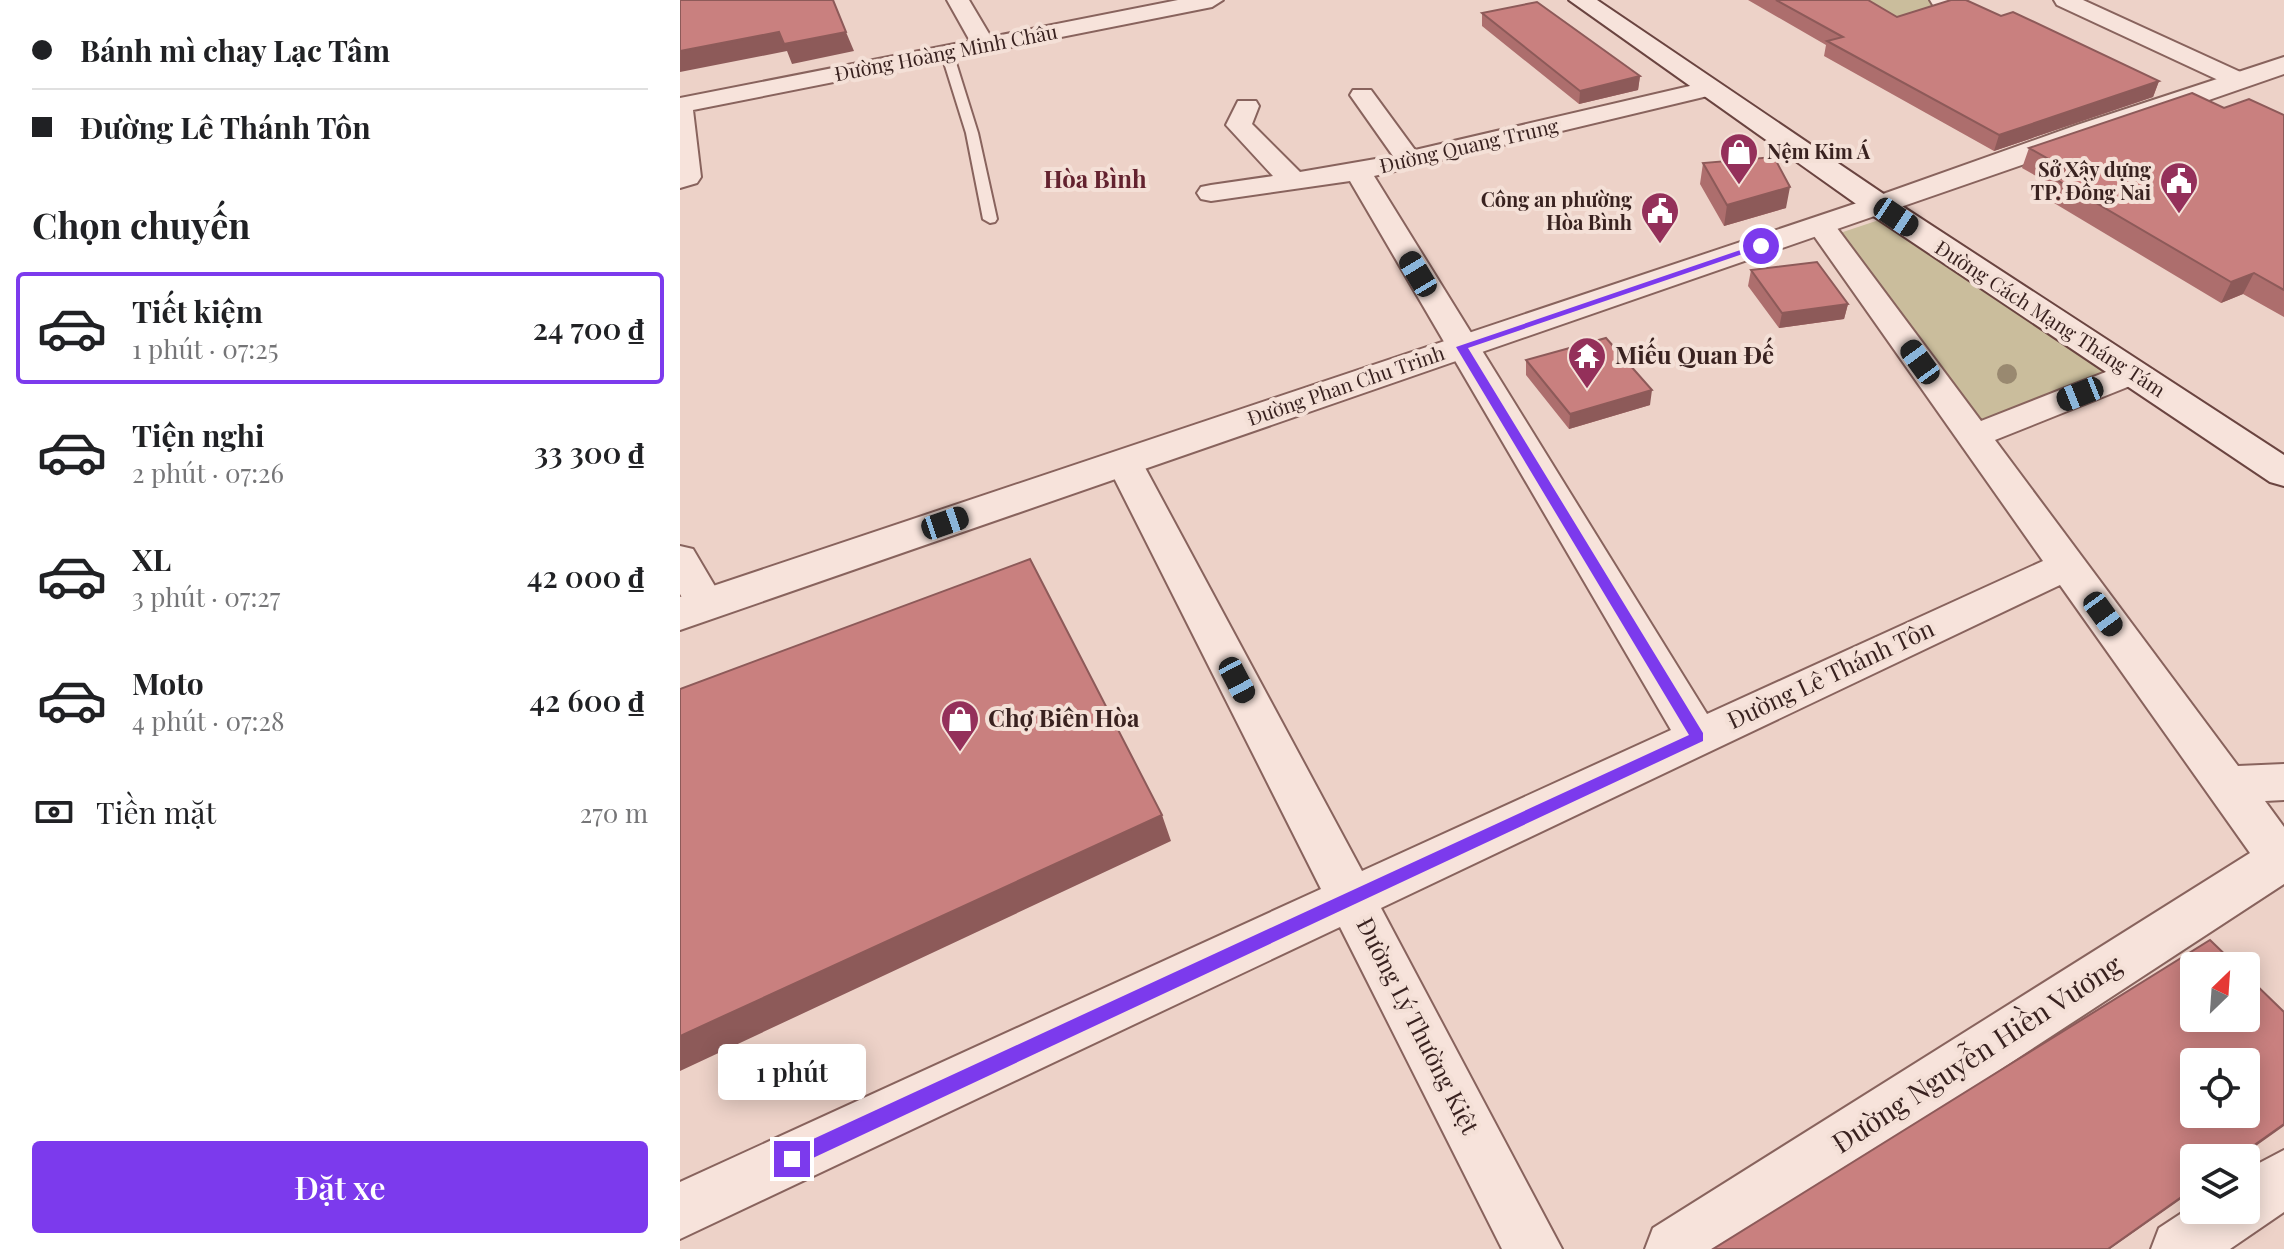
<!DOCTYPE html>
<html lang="vi">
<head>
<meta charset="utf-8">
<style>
	body { margin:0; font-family:"Playfair Display",serif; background:#f2f2f2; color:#202124; height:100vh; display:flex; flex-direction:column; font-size:30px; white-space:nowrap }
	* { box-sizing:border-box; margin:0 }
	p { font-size:26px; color:#757577 }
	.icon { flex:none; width:44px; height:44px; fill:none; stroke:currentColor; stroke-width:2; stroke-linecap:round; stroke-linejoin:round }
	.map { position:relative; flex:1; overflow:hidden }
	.sheet { display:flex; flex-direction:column; background:#fff; width:680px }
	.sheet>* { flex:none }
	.guide { display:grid; align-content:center; height:176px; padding:0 32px; background:#fff }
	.needle { width:52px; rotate:25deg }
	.controls { position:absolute; left:1500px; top:952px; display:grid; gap:16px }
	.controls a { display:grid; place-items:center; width:80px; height:80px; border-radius:8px; background:#fff; box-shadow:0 4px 20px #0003; font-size:40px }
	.end { position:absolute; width:36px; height:36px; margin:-18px; border:10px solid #7c3aed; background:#fff; box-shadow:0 0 0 4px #fff }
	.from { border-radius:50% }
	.bubble { position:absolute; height:56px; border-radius:8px; background:#fff; box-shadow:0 4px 20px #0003; font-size:26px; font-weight:600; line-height:56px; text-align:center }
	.car { position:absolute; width:24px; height:48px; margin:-24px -12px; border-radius:10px; box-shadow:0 0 6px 2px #0007; background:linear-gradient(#222 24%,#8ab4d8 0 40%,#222 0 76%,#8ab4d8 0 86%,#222 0) }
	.guide b { display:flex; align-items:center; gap:28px; height:76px; font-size:30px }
	.guide b+b { border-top:2px solid #e0e0e0 }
	.guide i { width:20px; height:20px; background:#202124 }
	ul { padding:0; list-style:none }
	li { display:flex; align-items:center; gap:24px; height:112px; margin:0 16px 12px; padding:0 16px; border:4px solid transparent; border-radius:8px }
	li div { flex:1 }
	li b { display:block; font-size:30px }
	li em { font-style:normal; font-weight:600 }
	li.current { border-color:#7c3aed }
	li>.icon { width:72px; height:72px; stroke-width:1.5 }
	h2 { padding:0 32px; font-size:36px; line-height:96px }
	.pay { display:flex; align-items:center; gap:20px; height:88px; padding:0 32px; font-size:30px }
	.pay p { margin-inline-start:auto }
	.button { display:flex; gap:16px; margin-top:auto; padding:16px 32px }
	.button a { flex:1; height:92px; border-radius:8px; background:#7c3aed; color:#fff; font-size:32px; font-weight:600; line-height:92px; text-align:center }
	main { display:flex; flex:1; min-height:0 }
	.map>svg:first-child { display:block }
</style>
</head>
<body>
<main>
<section class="sheet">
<div class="guide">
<b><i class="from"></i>Bánh mì chay Lạc Tâm</b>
<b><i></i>Đường Lê Thánh Tôn</b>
</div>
<h2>Chọn chuyến</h2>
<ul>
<li class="current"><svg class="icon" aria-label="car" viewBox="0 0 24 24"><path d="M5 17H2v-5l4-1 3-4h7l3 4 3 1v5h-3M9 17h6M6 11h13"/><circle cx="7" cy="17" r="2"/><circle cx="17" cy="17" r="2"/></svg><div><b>Tiết kiệm</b><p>1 phút · 07:25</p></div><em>24 700 ₫</em></li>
<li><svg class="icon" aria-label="car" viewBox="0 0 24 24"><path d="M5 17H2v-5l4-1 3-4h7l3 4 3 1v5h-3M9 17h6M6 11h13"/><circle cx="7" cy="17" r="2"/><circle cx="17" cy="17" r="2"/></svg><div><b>Tiện nghi</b><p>2 phút · 07:26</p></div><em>33 300 ₫</em></li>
<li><svg class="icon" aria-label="car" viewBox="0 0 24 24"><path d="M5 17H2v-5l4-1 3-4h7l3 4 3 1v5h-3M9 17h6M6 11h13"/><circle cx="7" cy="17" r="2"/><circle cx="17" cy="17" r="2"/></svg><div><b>XL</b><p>3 phút · 07:27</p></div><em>42 000 ₫</em></li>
<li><svg class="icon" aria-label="car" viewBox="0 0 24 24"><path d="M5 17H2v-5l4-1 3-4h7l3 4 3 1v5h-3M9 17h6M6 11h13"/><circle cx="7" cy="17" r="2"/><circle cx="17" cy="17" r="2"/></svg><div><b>Moto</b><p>4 phút · 07:28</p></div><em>42 600 ₫</em></li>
</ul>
<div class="pay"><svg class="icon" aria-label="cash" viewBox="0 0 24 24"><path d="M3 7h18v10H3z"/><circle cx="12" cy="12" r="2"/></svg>Tiền mặt<p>270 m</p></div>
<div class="button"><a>Đặt xe</a></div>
</section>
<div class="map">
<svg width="1604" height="1249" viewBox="0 0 1604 1249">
	<rect width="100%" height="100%" fill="#edd2c8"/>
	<path fill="#cabd9c" d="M1169,0h82l25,12 -53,17z
		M1199,220l226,152 -127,50 -138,-189z"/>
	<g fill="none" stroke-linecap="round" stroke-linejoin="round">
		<g stroke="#88635d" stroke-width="4">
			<path id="service" d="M267,49l6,4 25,80 19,86 -2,3 -5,1 -7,-4 -17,-86 -25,-80z"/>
		</g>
		<g stroke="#88635d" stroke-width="4">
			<path id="minor" d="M267,0h22l22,37 187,-37h45l-11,7 -519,103 8,67 -4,6 -17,5v-90l290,-57z
				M1250,0h33l-11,7 -19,-2z
				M1374,0h29l164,75 3,5 -3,5h-18l-172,-80z
				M1027,82l9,2 3,5 -3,5 -342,82 333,538 336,-153 -236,-335 4,-6 10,-3 10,3 150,201 140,-55 12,-3 12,3 4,7 -4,7 -150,60 243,326 46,-2v36l-19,1 19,26v57l-558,365h-81l8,-21 597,-375 -190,-268 -679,323 181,341h-60l-162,-322 -660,312v-57l641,-293 -215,-427 6,-8 12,-4 12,4 6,8 220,409 309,-141 -321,-549 -139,20 -10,-2 -4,-6 4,-6 10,-2 62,-9 -47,-51 12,-24h18l3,5 -7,18 48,48 93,-16 -43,-61 3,-5h18l44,60z
				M0,546l13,3 33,56 -6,10 -14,4 -14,-4 -12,-21z
				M1604,1150v62l-54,37h-79l8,-21 35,-23v5h52v-40z"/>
		</g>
		<g stroke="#88635d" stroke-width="4">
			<path id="tertiary" d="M1604,57v17l-1604,556v-33l1189,-398 208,-74z"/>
		</g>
		<g stroke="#6a4440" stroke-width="4">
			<path id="secondary" d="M889,0h28l294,199 393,256v31l-14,-4 -401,-269z"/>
		</g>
		<use href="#service" fill="#f7e3db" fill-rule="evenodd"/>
		<use href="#minor" fill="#f7e3db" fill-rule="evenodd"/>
		<use href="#tertiary" fill="#f7e3db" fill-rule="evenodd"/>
		<use href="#secondary" fill="#f7e3db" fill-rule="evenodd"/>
	</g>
	<circle fill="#998970" cx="1327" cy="374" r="10"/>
	<path fill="#ad6e6d" d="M1068,0h120l29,17 104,-1 158,65 -6,16 -159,54 -170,-95 2,-11z
		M802,13l158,63 -2,14 -59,14 -97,-78z
		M1544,108l60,7v202l-41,-23 -22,9 -172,-103 5,-14 -32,-18 7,-20z
		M1023,163l83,45 -62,18 -24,-42z
		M1071,270l97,34 -4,15 -65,9 -31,-42z
		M846,360l124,45 -81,24 -43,-54z"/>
	<path fill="#8d5a59" d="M99,32h67l8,19 -62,13 -5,-13 -107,21v-21z
		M960,76l-2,14 -59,14 1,-13z
		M1479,81l-6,16 -159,54 5,-16z
		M1110,187l-4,21 -62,18 3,-21z
		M1574,273l-11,21 -22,9 10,-21z
		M1168,304l-4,15 -65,9 3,-15z
		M972,390l-2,15 -81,24 1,-15z
		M482,815l9,26 -491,230v-35z
		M1604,1124v2l-45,32h-3z
		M1514,1188v2l-84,59h-2z"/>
	<path fill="#c9807f" stroke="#8d5a59" stroke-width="2" fill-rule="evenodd" d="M0,0h153l13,32 -62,12 -5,-12 -99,19z
		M1096,0h92l29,17 54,-17h15l35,16 12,-4 146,69 -160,54 -172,-94 16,-4z
		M857,2l103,74 -60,15 -98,-78z
		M1512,93l32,15 25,-9 35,16v175l-30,-17 -23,9 -174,-102 18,-6 -46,-26z
		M1094,157l16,30 -63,18 -24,-42z
		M1137,262l31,42 -66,9 -31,-43z
		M926,338l46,52 -82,24 -44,-54z
		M350,559l132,256 -482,221v-347z
		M1530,940l27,26h-43v52h52v-43l38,37v112l-48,34h-42v30l-86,61h-395zM1514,1062h52v52h-52z"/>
	<path fill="#7c3aed" d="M1078,244l8,2 -298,102 235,385v8l-905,424 -6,3 -7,-3 -2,-6 2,-7 904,-417 -233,-388z"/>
	<defs>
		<g id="shop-pin" transform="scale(2)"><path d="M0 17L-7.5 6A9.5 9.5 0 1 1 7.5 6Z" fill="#94305a" stroke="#f4e0d7"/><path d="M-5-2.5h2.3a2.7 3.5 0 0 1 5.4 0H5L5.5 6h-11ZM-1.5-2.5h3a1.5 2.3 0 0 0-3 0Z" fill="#fff"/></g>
		<g id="civic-pin" transform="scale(2)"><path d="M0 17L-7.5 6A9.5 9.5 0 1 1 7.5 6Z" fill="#94305a" stroke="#f4e0d7"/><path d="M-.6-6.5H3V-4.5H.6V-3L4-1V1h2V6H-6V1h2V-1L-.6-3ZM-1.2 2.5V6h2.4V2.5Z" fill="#fff"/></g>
		<g id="temple-pin" transform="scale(2)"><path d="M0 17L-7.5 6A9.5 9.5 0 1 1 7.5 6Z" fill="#94305a" stroke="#f4e0d7"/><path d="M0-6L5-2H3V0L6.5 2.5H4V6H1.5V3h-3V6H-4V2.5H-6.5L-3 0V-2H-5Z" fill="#fff"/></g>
	</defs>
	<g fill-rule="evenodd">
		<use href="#shop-pin" x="1059" y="152"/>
		<use href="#civic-pin" x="1499" y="181"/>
		<use href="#civic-pin" x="980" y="211"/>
		<use href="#temple-pin" x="907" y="356"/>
		<use href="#shop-pin" x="280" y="719"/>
	</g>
	<g text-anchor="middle" stroke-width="8" stroke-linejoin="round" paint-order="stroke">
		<g font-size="20" fill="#392220" stroke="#f4e0d7">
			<text transform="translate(266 53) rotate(-11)" y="7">Đường Hoàng Minh Châu</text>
			<text transform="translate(789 146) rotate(-13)" y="7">Đường Quang Trung</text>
			<text transform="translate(1370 319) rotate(33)" y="7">Đường Cách Mạng Tháng Tám</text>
			<text transform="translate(666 386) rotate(-19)" y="7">Đường Phan Chu Trinh</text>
		</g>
		<g font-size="20" font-weight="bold" fill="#392220" stroke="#f4e0d7" text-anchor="end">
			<text x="1087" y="159" text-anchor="start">Nệm Kim Á</text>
			<text x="1471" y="177">Sở Xây dựng<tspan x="1471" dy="23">TP. Đồng Nai</tspan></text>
			<text x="952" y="207">Công an phường<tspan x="952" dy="23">Hòa Bình</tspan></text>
		</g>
		<g font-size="24" font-weight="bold" fill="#63222f" stroke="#f4e0d7">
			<text x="415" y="188">Hòa Bình</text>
		</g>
		<g font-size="24" font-weight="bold" fill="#392220" stroke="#f4e0d7" text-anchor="start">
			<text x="935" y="364">Miếu Quan Đế</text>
			<text x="308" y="727">Chợ Biên Hòa</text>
		</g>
		<g font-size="24" fill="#392220" stroke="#f4e0d7">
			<text transform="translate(1151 675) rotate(-25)" y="8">Đường Lê Thánh Tôn</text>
			<text transform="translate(737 1026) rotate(63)" y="8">Đường Lý Thường Kiệt</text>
		</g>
		<g font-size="28" fill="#392220" stroke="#f4e0d7">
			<text transform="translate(1297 1054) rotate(-33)" y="10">Đường Nguyễn Hiền Vương</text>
		</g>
	</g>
</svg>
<div class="controls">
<a><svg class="needle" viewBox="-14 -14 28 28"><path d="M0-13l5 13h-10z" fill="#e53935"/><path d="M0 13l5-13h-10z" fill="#757577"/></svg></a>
<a><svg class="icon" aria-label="locate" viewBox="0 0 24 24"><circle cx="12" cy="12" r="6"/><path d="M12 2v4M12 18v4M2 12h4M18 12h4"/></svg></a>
<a><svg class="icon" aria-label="layers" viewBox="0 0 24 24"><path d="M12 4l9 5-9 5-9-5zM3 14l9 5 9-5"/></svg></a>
</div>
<i class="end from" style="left:1081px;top:246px"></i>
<i class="end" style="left:112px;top:1159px"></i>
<div class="bubble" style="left:38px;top:1044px;width:148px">1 phút</div>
<i class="car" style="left:1216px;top:217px;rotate:124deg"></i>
<i class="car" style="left:738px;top:274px;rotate:329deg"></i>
<i class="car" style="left:1240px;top:362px;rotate:324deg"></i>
<i class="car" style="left:1400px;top:394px;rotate:248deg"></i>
<i class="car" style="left:265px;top:523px;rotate:71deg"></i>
<i class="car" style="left:1423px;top:614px;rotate:144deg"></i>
<i class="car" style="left:557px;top:680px;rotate:152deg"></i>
</div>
</main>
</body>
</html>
